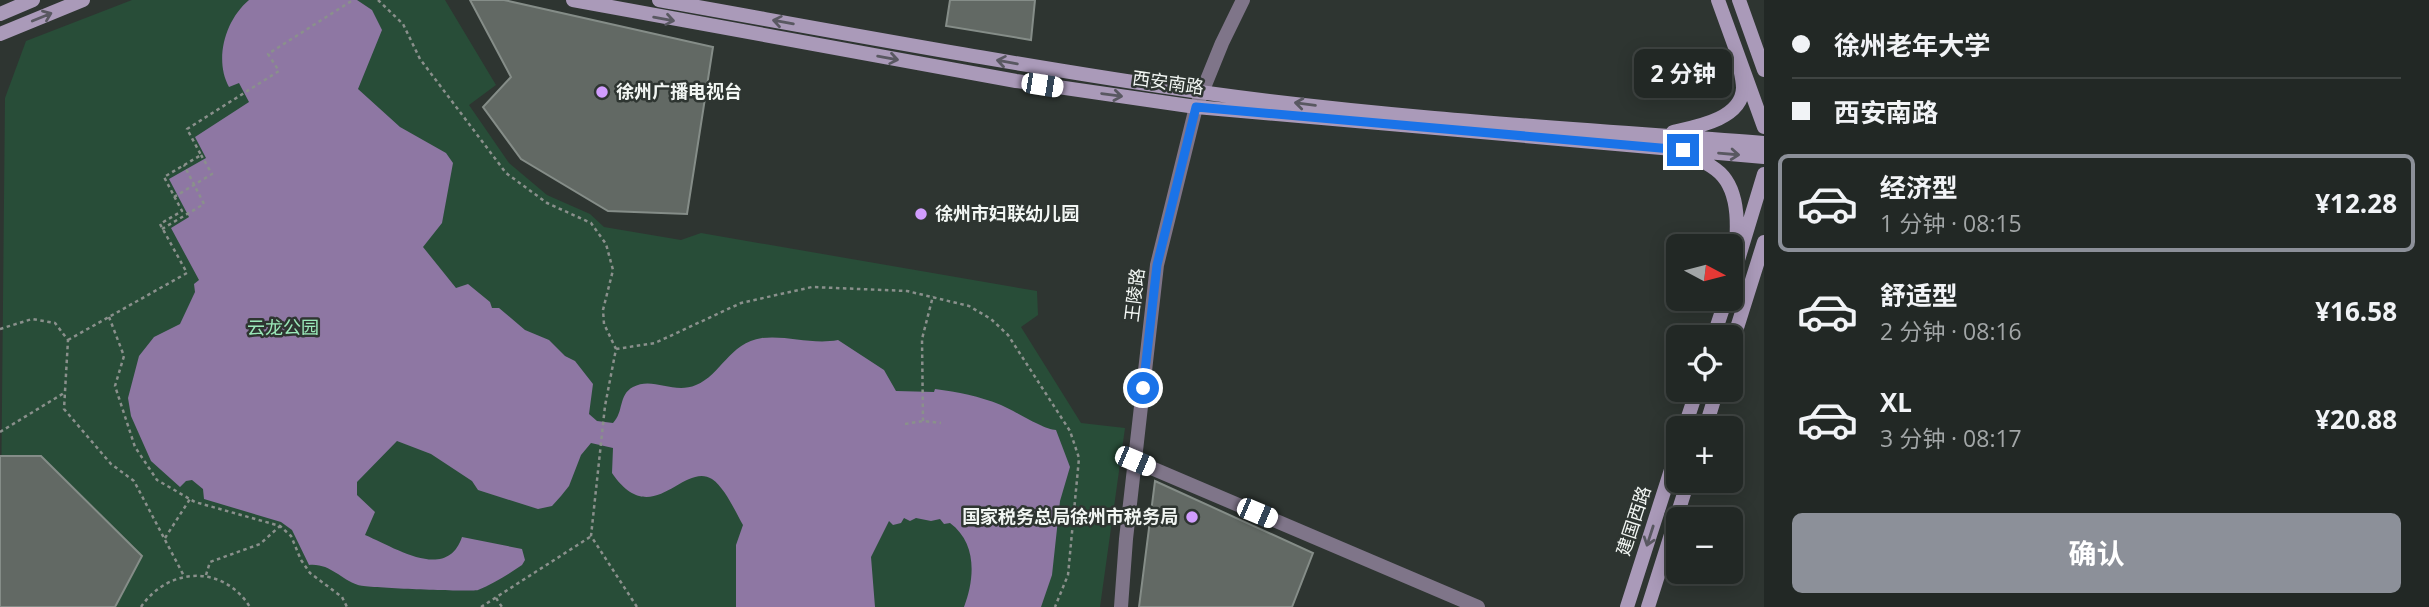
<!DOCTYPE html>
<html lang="zh">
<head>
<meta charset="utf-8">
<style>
	body { margin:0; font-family:"Open Sans","Noto Sans SC",sans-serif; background:#2a302d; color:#f1f3f6; height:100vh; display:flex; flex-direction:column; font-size:26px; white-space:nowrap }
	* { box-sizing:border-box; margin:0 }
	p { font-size:23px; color:#a2a6a7 }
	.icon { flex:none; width:38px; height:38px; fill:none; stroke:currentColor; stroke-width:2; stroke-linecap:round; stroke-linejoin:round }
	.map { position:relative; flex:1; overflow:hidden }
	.drawer { display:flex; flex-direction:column; background:#222825; width:665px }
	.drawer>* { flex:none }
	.top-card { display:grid; align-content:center; height:154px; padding:0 28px; background:#222825 }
	.needle { width:46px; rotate:97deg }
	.fabs { position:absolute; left:1666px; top:234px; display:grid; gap:14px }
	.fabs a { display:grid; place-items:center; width:77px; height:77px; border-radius:10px; background:#222825; box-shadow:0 4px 18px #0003,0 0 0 2px #3f4442; font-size:35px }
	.end { position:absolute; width:32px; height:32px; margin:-16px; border:9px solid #1a73e8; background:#fff; box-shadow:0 0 0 4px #fff }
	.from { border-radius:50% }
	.bubble { position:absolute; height:49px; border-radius:10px; background:#222825; box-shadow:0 4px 18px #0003,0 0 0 2px #3f4442; font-size:23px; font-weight:700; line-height:49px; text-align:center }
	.car { position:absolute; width:21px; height:42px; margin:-21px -10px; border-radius:9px; box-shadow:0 0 5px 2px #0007; background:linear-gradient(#fff 24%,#345 0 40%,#fff 0 76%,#345 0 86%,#fff 0) }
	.top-card b { display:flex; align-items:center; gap:24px; height:66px; font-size:26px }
	.top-card b+b { border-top:2px solid #3f4442 }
	.top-card i { width:18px; height:18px; background:#f1f3f6 }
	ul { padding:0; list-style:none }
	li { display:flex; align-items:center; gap:21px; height:98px; margin:0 14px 10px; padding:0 14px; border:4px solid transparent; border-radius:10px }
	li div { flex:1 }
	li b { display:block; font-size:26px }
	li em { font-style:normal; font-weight:700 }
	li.active { border-color:#8c9099 }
	li>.icon { width:63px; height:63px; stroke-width:1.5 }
	.primary-button { display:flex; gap:14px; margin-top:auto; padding:14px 28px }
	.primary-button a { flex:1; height:80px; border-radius:10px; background:#8c9099; color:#fff; font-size:28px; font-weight:700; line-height:80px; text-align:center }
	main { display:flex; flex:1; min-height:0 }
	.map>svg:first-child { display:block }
</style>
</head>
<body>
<main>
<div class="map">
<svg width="1764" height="607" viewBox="0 0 1764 607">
	<rect width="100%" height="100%" fill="#2e3531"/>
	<path fill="#284d38" d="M132,0h313l51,85 -27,20 40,58 38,32 43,19 14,13 77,13 20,-7 336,58 1,24 -17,12 60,96 44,5 -25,179h-1100l5,-509 21,-57z"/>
	<path fill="#8e77a3" d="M249,0h108l15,10 10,20 -24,59 42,38 46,26 7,10 -11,60 -19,24 33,41 12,-4 22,18 2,6h7l26,22 24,10 16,16 10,5 18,23 -4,30 8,7 16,2c11,-11 5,-28 20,-36 20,-11 40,8 63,-2 25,-10 33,-42 66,-47 25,-3 50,7 76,2l46,30 12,21 38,1 1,-3c23,3 44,7 66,16 14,6 43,25 55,25l14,37 -10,34 -8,74 -11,32h-77c11,-29 13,-64 -14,-84l-6,1 -4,-5 -9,2 -15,-3 -6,3 -6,-3 -3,5 -8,2 -4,-4 -18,36 4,50h-139v-62l7,-20c-8,-14 -18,-37 -31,-46 -29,-18 -60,53 -100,-6l1,-25 -22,-5 -10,12 -12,31 -8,10 -9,10 -14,3 -60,-19 -6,-9 -41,-27 -34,-13 -40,41v13l18,17 -10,23c31,13 82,47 97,2l60,12 3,11 -3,5c-13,9 -29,19 -44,25 -6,2 -110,-2 -120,-5 -18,-6 -28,-22 -49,-20l-17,-35 -11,-8 -77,-23 -1,-10 -11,-9 -6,1 -6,6 -29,-26 -20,-45 -3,-18 11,-42 15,-19 26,-13 15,-32 -1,-8 5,-4 -28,-52 18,-11 -20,-38 37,-21 -11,-21 54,-35 -10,-19 -10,4c-15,-27 -4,-67 20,-87z"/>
	<path fill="#626964" stroke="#858d88" stroke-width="2" d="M470,0h34l209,47 -26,167 -79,-3 -87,-52 -38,-52 28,-30z
		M950,0h85l-4,40 -85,-14z
		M0,456h41l101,100 -27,51h-115z
		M1155,481l158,72 -21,54h-153z"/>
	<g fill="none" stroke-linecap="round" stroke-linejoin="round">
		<path stroke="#8a908c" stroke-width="2.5" stroke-dasharray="3.5 3.5" stroke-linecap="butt" d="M378,0l25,24 17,35 86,114 41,30 44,20 15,21 7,26 -10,40 1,14 12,25 -11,57 -14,130 46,71
			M174,197l38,-23 -11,-19
			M162,229l42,-25 -20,-39
			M109,317l15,39 -9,30 20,61 22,33 38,22 85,24 11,10 10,24 9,13 32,24 5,10
			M0,329l32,-10 23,4 13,17 -4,69 47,55 23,17 50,95
			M68,340l119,-67 -27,-49 22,-13 -18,-34 37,-22 -14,-26 92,-58 -11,-17 85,-54
			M616,349l39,-6 86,-40 71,-16 95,4 62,15 22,13 17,16 62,96 9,27 -11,117 -13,32
			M923,421l-1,-82 11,-43
			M905,424l18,-3 18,2
			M0,432l64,-39
			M165,538l25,-39
			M206,575l4,-13 50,-18 20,-18
			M496,598l6,9
			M141,607c27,-40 82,-43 109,0
			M481,607l109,-70"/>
		<path stroke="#7f7589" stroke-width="14" d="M1135,461l343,146"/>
		<path stroke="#7f7589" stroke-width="14" d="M1121,607l5,-68 31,-274 39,-158 26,-64 21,-43"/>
		<path stroke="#aa9ab9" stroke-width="14" d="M573,0l443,81 180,26 568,50
			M659,0c180,32 360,66 541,92 187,26 376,37 564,51
			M1718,0l46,127
			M1739,0l25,70
			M0,14l33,-14
			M0,34l83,-34
			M1673,132c23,-5 69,-13 70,-44 0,-10 -4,-22 -5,-32
			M1687,153c11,6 24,11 33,20 24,23 16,70 14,99
			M1731,283l33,-109
			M1713,338l13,-39
			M1731,347l33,-105
			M1684,429l13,-39
			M1705,429l12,-39
			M1627,607l51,-159
			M1648,607l40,-126"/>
	</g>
	<defs><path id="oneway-shaft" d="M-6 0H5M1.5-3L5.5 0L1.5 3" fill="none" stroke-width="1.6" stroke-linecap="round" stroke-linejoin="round" transform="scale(1.75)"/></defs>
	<g stroke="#595861">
		<use href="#oneway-shaft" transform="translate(42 17) rotate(-22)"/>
		<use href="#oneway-shaft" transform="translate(664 19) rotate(10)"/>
		<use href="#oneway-shaft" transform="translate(783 22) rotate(-170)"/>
		<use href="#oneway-shaft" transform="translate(888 58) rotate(10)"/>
		<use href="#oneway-shaft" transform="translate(1007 62) rotate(-170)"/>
		<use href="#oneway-shaft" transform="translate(1112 95) rotate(8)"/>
		<use href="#oneway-shaft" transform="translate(1305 104) rotate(-173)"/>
		<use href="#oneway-shaft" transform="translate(1729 154) rotate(5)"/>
		<use href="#oneway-shaft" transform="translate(1650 536) rotate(108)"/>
	</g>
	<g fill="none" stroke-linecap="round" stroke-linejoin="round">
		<path stroke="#1a73e8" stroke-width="9" d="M1143,388l14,-123 39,-158 487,43"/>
	</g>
	<g fill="#d19dfe" stroke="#2e3531" stroke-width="2.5">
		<circle cx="602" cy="92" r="7"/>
		<circle cx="921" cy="214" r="7"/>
		<circle cx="1192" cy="517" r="7"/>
	</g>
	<g text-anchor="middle" stroke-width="5" stroke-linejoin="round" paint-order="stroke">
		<g font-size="18" fill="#f2f6f3" stroke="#2e3531">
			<text transform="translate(1168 83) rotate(8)" y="6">西安南路</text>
			<text transform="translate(1135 295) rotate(-83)" y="6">王陵路</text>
			<text transform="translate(1634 521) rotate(-72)" y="6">建国西路</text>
		</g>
		<g font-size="18" font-weight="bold" fill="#f2f6f3" stroke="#2e3531" text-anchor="start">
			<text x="616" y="98">徐州广播电视台</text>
			<text x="935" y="220">徐州市妇联幼儿园</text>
			<text x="1178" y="523" text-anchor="end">国家税务总局徐州市税务局</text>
		</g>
		<g font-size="18" fill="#9ae8b9" stroke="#2e3531">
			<text x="283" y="334">云龙公园</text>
		</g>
	</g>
</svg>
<div class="fabs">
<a><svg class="needle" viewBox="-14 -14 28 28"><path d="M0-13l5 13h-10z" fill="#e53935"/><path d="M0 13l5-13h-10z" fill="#a2a6a7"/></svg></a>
<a><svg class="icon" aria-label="locate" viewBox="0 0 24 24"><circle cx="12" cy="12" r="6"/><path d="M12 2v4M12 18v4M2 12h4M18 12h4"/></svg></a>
<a>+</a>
<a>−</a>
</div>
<i class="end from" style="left:1143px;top:388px"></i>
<i class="end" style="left:1683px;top:150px"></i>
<div class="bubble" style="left:1634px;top:49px;width:98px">2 分钟</div>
<i class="car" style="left:1042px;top:85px;rotate:99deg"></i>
<i class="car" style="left:1135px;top:461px;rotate:113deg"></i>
<i class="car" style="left:1257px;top:513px;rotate:113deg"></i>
</div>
<section class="drawer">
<div class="top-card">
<b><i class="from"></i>徐州老年大学</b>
<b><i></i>西安南路</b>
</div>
<ul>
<li class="active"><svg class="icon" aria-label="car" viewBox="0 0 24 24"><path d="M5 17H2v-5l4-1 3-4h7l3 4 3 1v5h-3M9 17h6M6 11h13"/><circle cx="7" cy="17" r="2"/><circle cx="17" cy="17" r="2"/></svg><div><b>经济型</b><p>1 分钟 · 08:15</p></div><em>¥12.28</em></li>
<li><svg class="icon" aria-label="car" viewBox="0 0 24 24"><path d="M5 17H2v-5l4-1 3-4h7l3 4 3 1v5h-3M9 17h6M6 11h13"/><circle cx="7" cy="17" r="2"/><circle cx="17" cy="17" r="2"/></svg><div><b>舒适型</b><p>2 分钟 · 08:16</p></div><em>¥16.58</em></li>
<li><svg class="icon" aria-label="car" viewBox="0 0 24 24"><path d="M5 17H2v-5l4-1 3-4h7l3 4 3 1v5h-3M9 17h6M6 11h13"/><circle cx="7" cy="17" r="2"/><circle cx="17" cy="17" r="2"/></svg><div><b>XL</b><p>3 分钟 · 08:17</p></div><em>¥20.88</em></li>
</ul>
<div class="primary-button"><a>确认</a></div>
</section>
</main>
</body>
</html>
